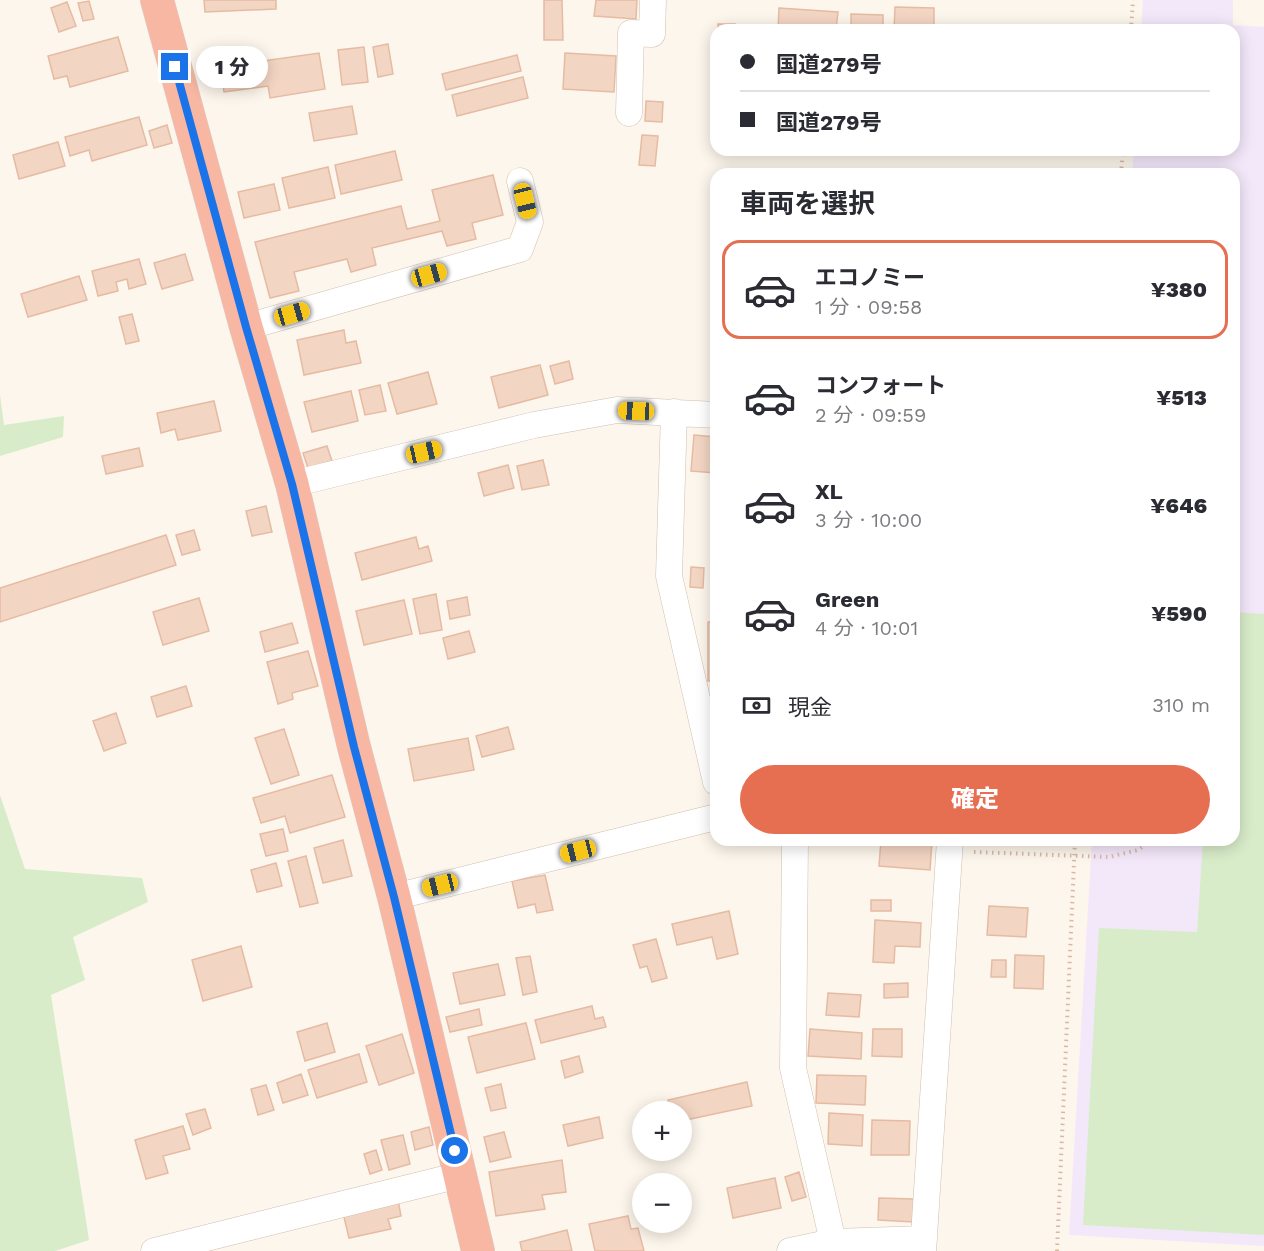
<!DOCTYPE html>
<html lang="ja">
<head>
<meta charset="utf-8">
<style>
	body { margin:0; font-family:"Work Sans","Noto Sans JP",sans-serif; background:#f7f7f7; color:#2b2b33; height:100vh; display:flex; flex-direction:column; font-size:22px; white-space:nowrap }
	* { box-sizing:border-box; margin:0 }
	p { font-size:20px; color:#7c7c81 }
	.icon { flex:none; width:33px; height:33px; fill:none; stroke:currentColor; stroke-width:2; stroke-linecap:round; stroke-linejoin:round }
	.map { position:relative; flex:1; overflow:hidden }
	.panel { position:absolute; left:710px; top:168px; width:530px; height:678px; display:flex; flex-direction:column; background:#fff; border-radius:18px; box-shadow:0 3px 15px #0003 }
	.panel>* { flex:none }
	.guide { position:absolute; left:710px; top:24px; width:530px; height:132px; border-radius:18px; box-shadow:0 3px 15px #0003; display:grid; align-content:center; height:132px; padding:0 30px; background:#fff }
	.tools { position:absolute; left:632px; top:1101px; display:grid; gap:12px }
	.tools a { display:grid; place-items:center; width:60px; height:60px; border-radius:50%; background:#fff; box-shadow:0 3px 15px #0003; font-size:30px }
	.end { position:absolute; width:27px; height:27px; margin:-14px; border:8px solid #1a73e8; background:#fff; box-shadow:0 0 0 3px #fff }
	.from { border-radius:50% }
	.bubble { position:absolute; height:42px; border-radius:21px; background:#fff; box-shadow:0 3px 15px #0003; font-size:20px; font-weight:800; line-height:42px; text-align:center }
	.car { position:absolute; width:18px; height:36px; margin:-18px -9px; border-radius:8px; box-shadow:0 0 4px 2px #0007; background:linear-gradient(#f5c518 24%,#345 0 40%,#f5c518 0 76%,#345 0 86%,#f5c518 0) }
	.guide b { display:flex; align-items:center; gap:21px; height:57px; font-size:22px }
	.guide b+b { border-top:2px solid #e1e1e2 }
	.guide i { width:15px; height:15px; background:#2b2b33 }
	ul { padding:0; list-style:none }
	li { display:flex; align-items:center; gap:18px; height:99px; margin:0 12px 9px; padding:0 18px; border:3px solid transparent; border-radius:18px }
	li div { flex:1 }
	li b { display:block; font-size:22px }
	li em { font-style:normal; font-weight:800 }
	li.selected { border-color:#e76f51 }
	li>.icon { width:54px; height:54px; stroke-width:1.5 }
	h2 { padding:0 30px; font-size:27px; line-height:72px }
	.pay { display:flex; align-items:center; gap:15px; height:66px; padding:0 30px; font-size:22px }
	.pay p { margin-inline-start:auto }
	.primary-button { display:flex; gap:12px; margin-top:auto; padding:12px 30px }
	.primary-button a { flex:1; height:69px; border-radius:36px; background:#e76f51; color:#fff; font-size:24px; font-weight:800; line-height:69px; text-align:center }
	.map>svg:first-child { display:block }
</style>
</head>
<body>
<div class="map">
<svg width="1264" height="1251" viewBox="0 0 1264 1251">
	<rect width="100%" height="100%" fill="#fdf6ec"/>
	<path fill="#f3e8fa" d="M1143,0h90v25l31,2v1219l-195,-11 23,-395h141v-666h-101l2,-24h99v-120h-92z"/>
	<path fill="#d8ecc9" d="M0,395l4,30 60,-9 -1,21 -63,19z
		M1233,612l31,2v621l-181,-10 16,-297 98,4 6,-92h30z
		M0,795l25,74 117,9 6,24 -75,35 12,43 -34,15 38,245 -34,11h-55z"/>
	<path fill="#f3d5c3" stroke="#e6bba3" stroke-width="1.5" d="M204,0h72v9l-71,3z
		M544,0h18l1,40h-19z
		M596,0h41l-1,19 -42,-3z
		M89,1l5,18 -11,2 -5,-18z
		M67,2l9,24 -17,6 -8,-24z
		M895,7l39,1v22h-40z
		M779,8l59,4 -2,18h-58z
		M851,14l32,1v15h-32z
		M718,24h17l-1,6h-16z
		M118,37l10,34 -58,16 -3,-11 -13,3 -6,-23z
		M388,44l5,30 -15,3 -5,-30z
		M364,47l4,35 -26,3 -4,-35z
		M319,53l6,36 -55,9 -2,-12 -44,6 -4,-25z
		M565,53l51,3 -2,36 -51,-3z
		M517,55l4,16 -75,19 -4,-16z
		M523,77l5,21 -71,18 -5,-21z
		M646,101l17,1 -1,20 -17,-1z
		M352,106l5,28 -43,7 -5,-28z
		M139,117l8,28 -55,16 -3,-11 -19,6 -5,-19z
		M167,125l5,18 -18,5 -5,-17z
		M642,135l16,1 -3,30 -16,-1z
		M58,142l7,24 -46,13 -6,-24z
		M395,151l7,29 -61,14 -6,-29z
		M328,167l7,31 -46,10 -7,-30z
		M493,175l10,40 -31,8 4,16 -29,7 -5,-15 -70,17 4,17 -25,7 -4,-13 -53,13 5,19 -29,7 -15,-56 146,-36 6,23 33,-8 -8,-31z
		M274,184l6,26 -36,8 -6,-26z
		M185,254l8,26 -31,9 -8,-26z
		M139,259l7,25 -17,5 -2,-10 -11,3 2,9 -20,5 -6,-25z
		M79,276l8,24 -59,17 -7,-23z
		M132,314l7,27 -13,3 -7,-27z
		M344,330l2,13 10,-2 5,22 -57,12 -7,-35z
		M569,361l4,18 -18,5 -5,-18z
		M540,365l8,30 -49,13 -8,-31z
		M428,372l9,32 -40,10 -9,-31z
		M380,385l6,26 -21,4 -6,-25z
		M351,391l7,30 -46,11 -8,-30z
		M214,401l7,30 -43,9 -3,-11 -14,4 -4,-20z
		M694,435l22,2v36l-25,-2z
		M327,446l5,15 -24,7 -5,-15z
		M139,448l4,18 -37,8 -4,-18z
		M543,460l6,25 -27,5 -5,-24z
		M508,465l6,23 -30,8 -6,-23z
		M266,506l6,26 -20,4 -6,-25z
		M194,530l6,20 -18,5 -6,-20z
		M166,535l10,30 -176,57v-34z
		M416,537l3,12 9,-3 4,15 -70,19 -7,-27z
		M691,567l13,1 -1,20 -13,-1z
		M436,594l6,36 -22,4 -7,-35z
		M467,597l3,18 -20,4 -3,-18z
		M199,598l10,33 -46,14 -10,-33z
		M404,600l8,34 -48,11 -8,-34z
		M708,622h8v59h-8z
		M292,623l6,20 -33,9 -5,-20z
		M469,631l6,21 -27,7 -5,-21z
		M308,651l10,35 -26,7 1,6 -15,5 -11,-42z
		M186,686l6,20 -35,11 -6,-20z
		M116,713l10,30 -22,8 -11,-30z
		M508,727l6,22 -32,8 -6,-21z
		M284,729l15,46 -28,9 -16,-46z
		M468,738l6,32 -60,11 -6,-32z
		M332,775l13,42 -55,16 -5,-17 -24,7 -8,-25z
		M283,829l5,22 -22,5 -6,-22z
		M343,840l9,36 -29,7 -9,-35z
		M881,840l51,1 -2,29 -51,-4z
		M306,856l12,47 -18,4 -12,-46z
		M276,863l6,23 -25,6 -6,-22z
		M545,875l8,35 -16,3 -2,-9 -17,4 -6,-27z
		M871,900h20v11h-20z
		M989,906l39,2 -2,29 -39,-2z
		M729,911l9,43 -21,5 -5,-22 -35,8 -5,-21z
		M875,920l46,3 -1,24 -25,-1 -1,17 -21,-1z
		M656,939l11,39 -15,4 -5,-16 -7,2 -7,-23z
		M241,946l11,41 -49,14 -11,-41z
		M1015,955l29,1 -1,33 -29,-1z
		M530,956l7,36 -14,3 -7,-37z
		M992,960h14v17h-15z
		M498,964l7,31 -45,9 -7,-31z
		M908,983v14l-24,1v-14z
		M828,993l33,2 -2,22 -33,-2z
		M592,1006l3,13 8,-2 3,10 -65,16 -6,-23z
		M479,1009l3,16 -32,7 -4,-15z
		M327,1023l8,29 -30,9 -8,-29z
		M526,1023l9,36 -58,14 -9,-36z
		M810,1029l52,4 -1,26 -53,-3z
		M873,1029h29v28l-30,-1z
		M402,1034l12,39 -35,12 -13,-39z
		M359,1054l8,28 -50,16 -9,-28z
		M579,1056l4,16 -18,6 -4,-17z
		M301,1074l7,21 -25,8 -6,-20z
		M817,1075l49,1 -1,29 -49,-2z
		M747,1082l5,24 -71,15v-9h-11l-2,-12z
		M501,1084l5,24 -15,3 -6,-23z
		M266,1085l8,25 -16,5 -7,-26z
		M205,1109l6,19 -18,7 -7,-21z
		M829,1113l34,2 -1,31 -34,-2z
		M599,1117l4,21 -35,8 -5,-21z
		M872,1120l38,1 -1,34h-38z
		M183,1126l7,23 -27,7 5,17 -22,6 -11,-39z
		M429,1127l4,18 -18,5 -4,-18z
		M504,1132l7,25 -21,5 -6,-25z
		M403,1135l7,29 -21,6 -8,-30z
		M376,1150l6,20 -12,4 -6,-20z
		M562,1160l4,32 -24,3 3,14 -49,7 -7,-44z
		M799,1172l7,25 -14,4 -7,-24z
		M775,1178l6,30 -48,10 -6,-30z
		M879,1198l36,1 -1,23 -36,-2z
		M398,1200l3,16 -13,3 3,10 -42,9 -6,-25z
		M628,1216l3,13 7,-1 6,23h-49l-6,-27z
		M567,1230l5,21h-50l-2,-9z"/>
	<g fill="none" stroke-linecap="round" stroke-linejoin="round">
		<g stroke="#d1beb0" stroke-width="27">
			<path id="minor" d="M629,113l2,-80 21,1 1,-34
				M246,327l274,-78 10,-27 -10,-41
				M674,412l-5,164 47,206
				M292,484l242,-59 83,-15 99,5
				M795,840l-2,228 40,174 91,-3
				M394,897l322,-80
				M154,1251l306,-76
				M790,1251l43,-9
				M923,1251l27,-411"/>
		</g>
		<g stroke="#dad1cd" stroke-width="34">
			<path id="highway" d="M157,0l89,327 46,157 62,263 40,150 84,354"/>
		</g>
		<path stroke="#d9b8a5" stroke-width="4" stroke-dasharray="1.5 4.5" stroke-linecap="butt" d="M1131,30l2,-30
			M1121,174l2,-24
			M974,852l135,5 29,-7 14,-10
			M1057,1251l18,-411"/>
		<use href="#minor" stroke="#fff" stroke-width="26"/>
		<use href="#highway" stroke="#f7b7a3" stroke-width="33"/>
	</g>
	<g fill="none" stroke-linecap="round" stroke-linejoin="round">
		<path stroke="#1a73e8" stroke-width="8" d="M175,67l71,260 46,157 62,263 40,150 61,254"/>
	</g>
</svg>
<div class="tools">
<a>+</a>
<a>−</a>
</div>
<i class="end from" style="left:455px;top:1151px"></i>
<i class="end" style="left:175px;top:67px"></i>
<div class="bubble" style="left:196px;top:46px;width:72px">1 分</div>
<i class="car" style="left:525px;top:201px;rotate:166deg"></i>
<i class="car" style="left:429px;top:275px;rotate:74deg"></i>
<i class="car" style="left:292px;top:314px;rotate:74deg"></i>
<i class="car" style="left:636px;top:411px;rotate:272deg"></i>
<i class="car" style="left:424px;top:452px;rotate:77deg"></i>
<i class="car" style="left:578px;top:851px;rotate:256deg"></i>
<i class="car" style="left:440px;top:885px;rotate:256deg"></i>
<div class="guide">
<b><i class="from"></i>国道279号</b>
<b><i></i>国道279号</b>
</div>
<section class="panel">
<h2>車両を選択</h2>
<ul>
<li class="selected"><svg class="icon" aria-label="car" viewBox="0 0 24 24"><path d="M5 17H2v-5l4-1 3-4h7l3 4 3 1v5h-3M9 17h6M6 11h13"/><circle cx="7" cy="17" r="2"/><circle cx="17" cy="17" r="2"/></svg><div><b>エコノミー</b><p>1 分 · 09:58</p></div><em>¥380</em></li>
<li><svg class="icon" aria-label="car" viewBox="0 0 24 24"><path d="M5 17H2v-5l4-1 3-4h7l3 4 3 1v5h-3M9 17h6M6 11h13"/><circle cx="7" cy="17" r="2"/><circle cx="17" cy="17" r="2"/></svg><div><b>コンフォート</b><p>2 分 · 09:59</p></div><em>¥513</em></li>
<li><svg class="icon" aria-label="car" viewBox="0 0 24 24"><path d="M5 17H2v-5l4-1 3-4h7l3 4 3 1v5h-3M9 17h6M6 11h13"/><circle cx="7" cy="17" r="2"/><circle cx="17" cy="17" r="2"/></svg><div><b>XL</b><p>3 分 · 10:00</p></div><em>¥646</em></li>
<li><svg class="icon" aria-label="car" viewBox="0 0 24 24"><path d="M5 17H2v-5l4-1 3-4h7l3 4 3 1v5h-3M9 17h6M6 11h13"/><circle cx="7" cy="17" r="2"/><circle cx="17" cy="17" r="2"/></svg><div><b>Green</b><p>4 分 · 10:01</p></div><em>¥590</em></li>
</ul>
<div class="pay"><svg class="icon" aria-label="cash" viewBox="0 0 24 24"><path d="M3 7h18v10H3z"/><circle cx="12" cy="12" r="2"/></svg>現金<p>310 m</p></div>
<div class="primary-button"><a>確定</a></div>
</section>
</div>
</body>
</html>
